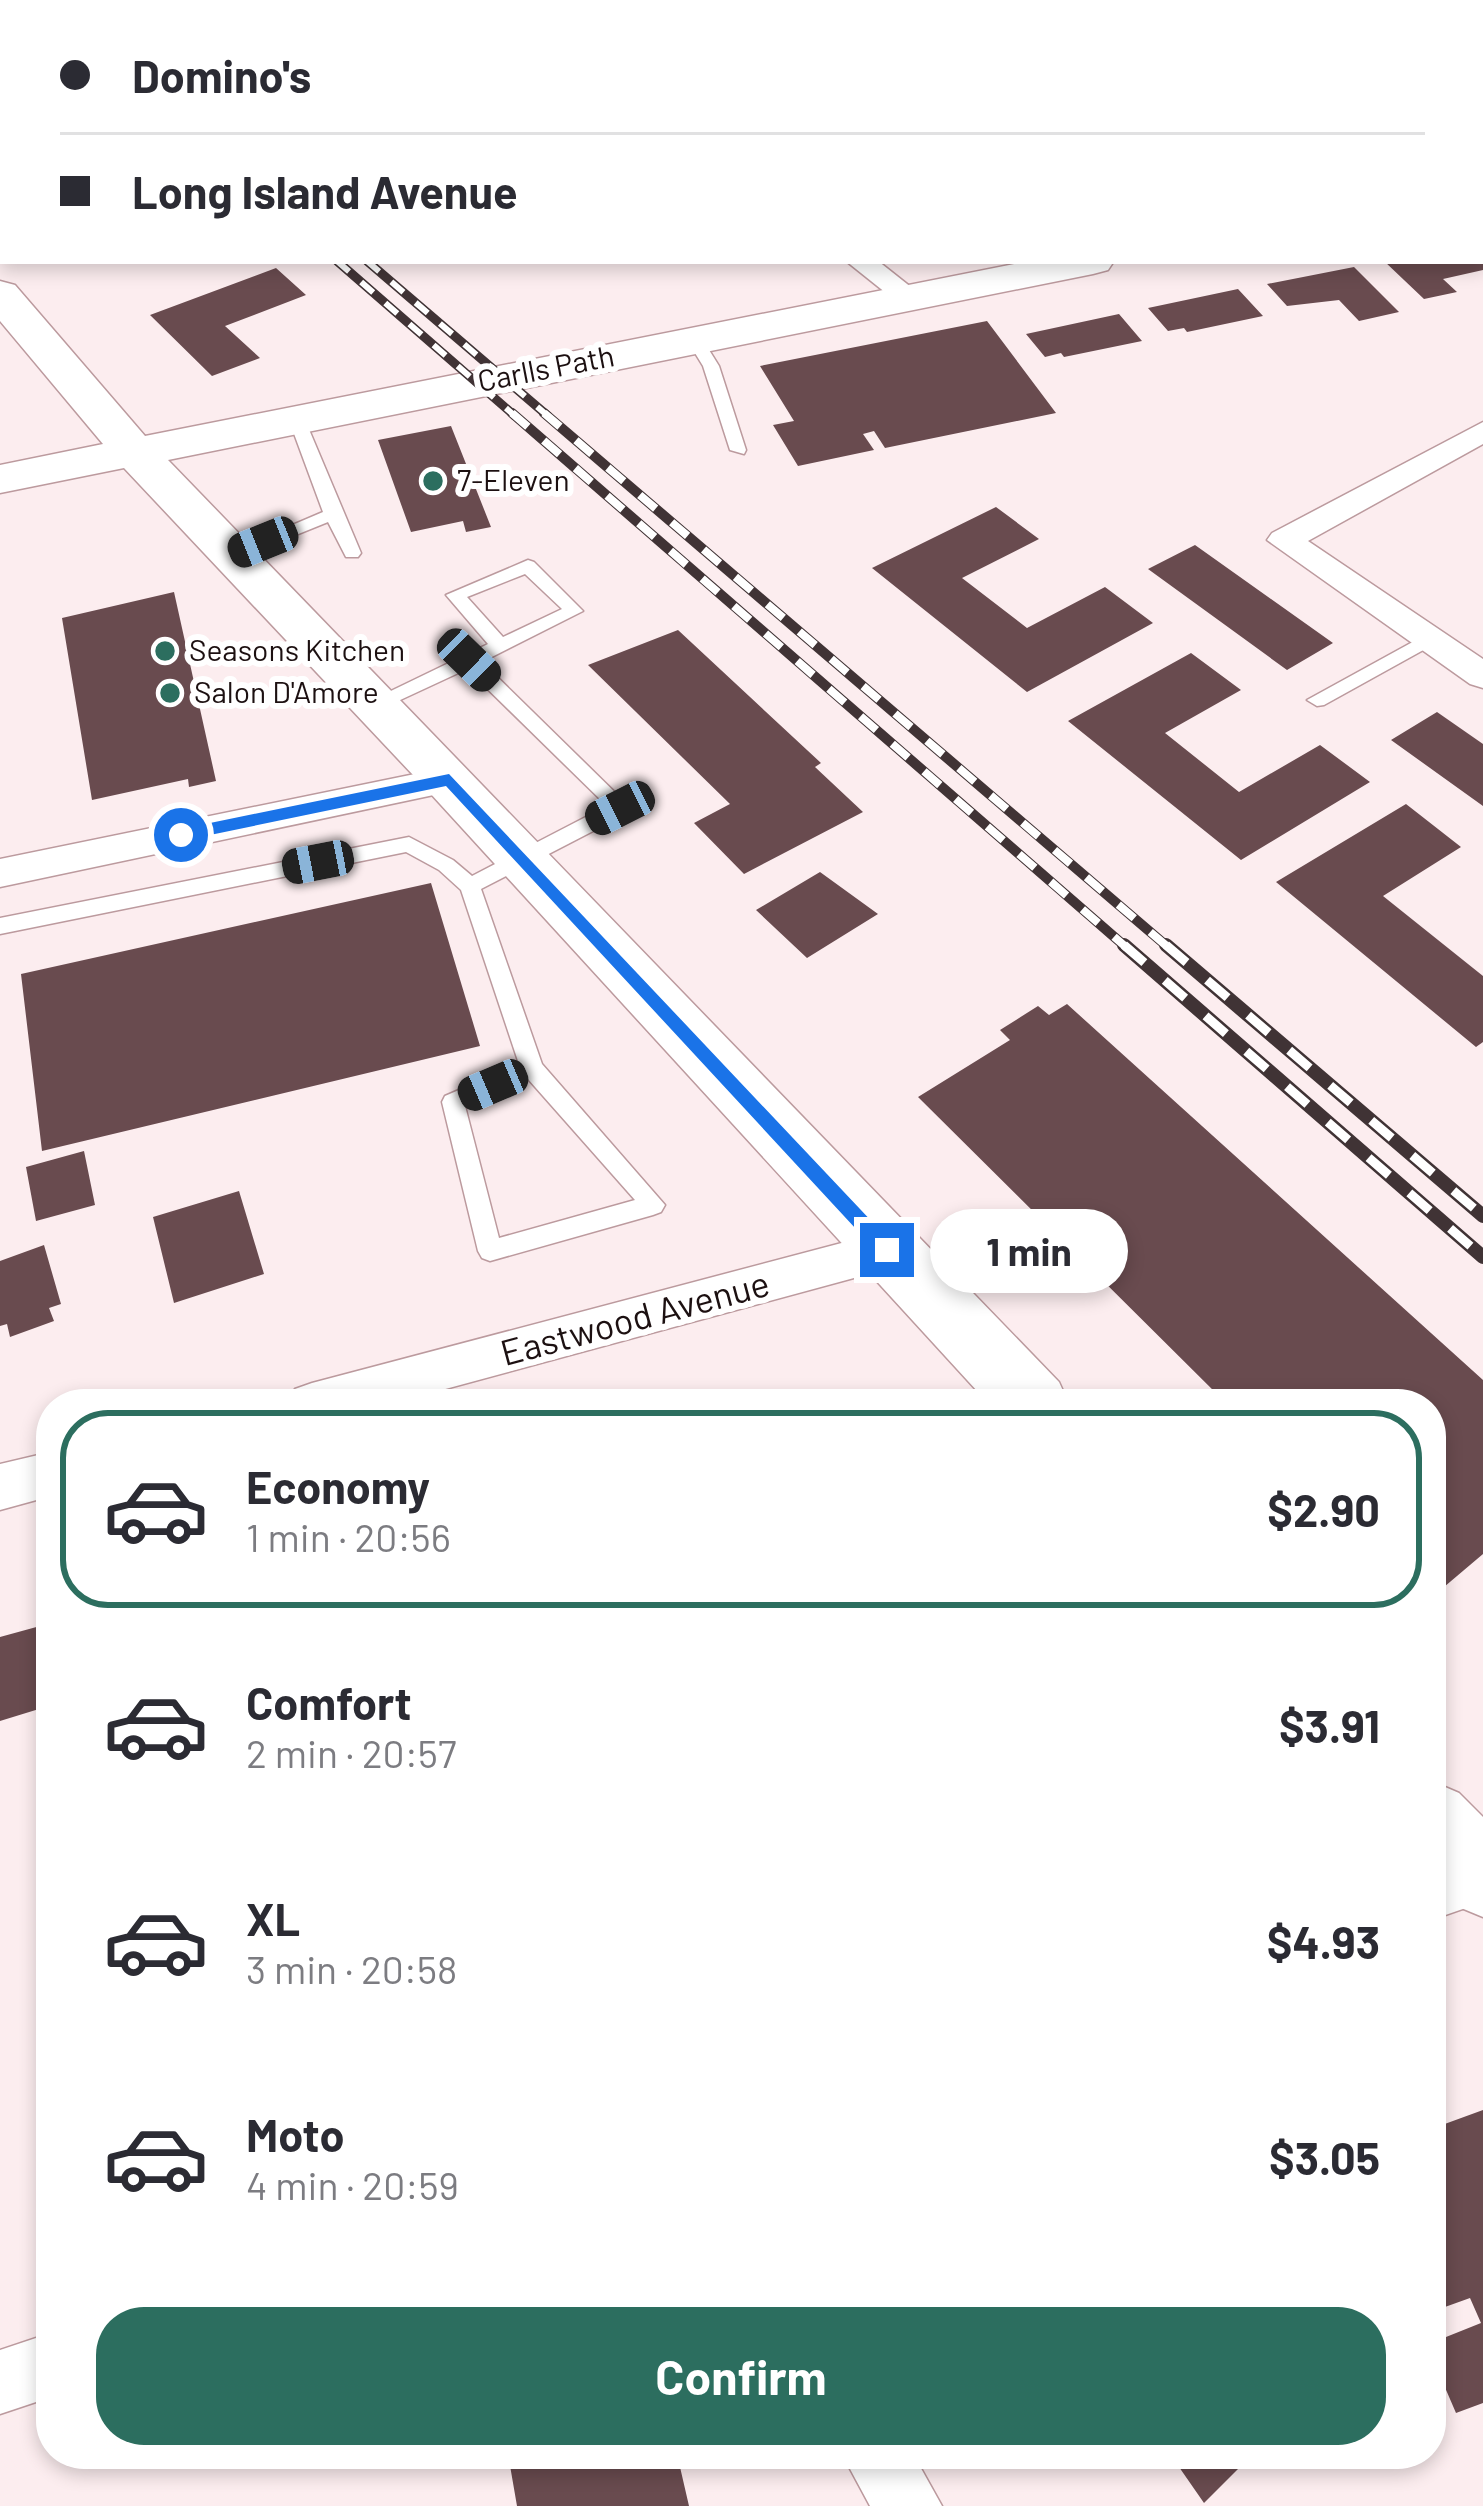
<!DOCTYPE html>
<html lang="en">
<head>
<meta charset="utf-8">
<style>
	body { margin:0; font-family:Barlow,sans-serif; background:#f7f7f7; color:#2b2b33; height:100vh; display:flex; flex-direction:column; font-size:45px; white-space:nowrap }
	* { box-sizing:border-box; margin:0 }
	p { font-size:39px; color:#7c7c81 }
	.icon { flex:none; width:66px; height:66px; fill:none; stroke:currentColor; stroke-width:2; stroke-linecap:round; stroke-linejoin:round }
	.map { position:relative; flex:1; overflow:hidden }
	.side { position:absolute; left:36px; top:1389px; width:1410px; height:1080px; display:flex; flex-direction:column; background:#fff; border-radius:48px; box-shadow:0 6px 18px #0003 }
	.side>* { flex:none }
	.hud { position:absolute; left:0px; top:0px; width:1485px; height:264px; box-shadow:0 6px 18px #0003; display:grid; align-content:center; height:264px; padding:0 60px; background:#fff }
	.end { position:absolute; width:54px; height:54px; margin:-27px; border:15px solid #1a73e8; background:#fff; box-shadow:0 0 0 6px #fff }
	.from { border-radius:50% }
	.bubble { position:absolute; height:84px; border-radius:42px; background:#fff; box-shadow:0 6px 18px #0003; font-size:39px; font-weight:700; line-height:84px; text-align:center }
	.car { position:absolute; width:36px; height:72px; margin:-36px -18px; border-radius:15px; box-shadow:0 0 9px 3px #0007; background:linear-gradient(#222 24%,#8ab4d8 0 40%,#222 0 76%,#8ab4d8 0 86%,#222 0) }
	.hud b { display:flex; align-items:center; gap:42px; height:114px; font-size:45px }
	.hud b+b { border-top:3px solid #e1e1e2 }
	.hud i { width:30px; height:30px; background:#2b2b33 }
	ul { padding:21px 0 0; list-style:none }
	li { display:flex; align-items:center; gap:36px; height:198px; margin:0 24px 18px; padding:0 36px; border:6px solid transparent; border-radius:48px }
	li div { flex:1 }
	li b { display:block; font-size:45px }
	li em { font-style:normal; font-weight:700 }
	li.active { border-color:#2c6e5f }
	li>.icon { width:108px; height:108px; stroke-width:1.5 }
	.action { display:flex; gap:24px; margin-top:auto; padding:24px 60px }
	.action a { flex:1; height:138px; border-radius:48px; background:#2c6e5f; color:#fff; font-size:48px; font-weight:700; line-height:138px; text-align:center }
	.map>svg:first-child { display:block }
</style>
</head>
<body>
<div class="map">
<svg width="1483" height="2506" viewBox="0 0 1483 2506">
	<rect width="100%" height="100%" fill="#fcedef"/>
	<path fill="#694b4f" d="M1384,261h99v9l-40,9 14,13 -33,7z
		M1354,267l45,45 -40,9 -20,-21 -52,6 -20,-22z
		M276,268l30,27 -81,31 35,32 -48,18 -62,-61z
		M1238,289l25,27 -76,16 -3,-4 -16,3 -20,-23z
		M1119,314l23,27 -78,16 -3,-4 -16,4 -19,-23z
		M987,321l69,92 -171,35 -11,-17 -11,3 11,16 -76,16 -25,-41 21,-4 -34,-55z
		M451,426l40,101 -25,5 -3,-11 -52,11 -33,-92z
		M996,507l43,32 -77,39 65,50 78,-41 48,36 -126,69 -155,-124z
		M1195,545l138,98 -46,27 -139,-101z
		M174,592l42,189 -27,6 -1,-8 -96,21 -30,-182z
		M678,630l143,133 -6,4 48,45 -119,62 -50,-51 36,-19 -142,-139z
		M1191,653l50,37 -76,43 74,59 81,-47 50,37 -129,78 -173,-139z
		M1437,712l46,32v62l-92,-66z
		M1406,804l55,43 -78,49 100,80v66l-7,5 -200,-165z
		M820,872l58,42 -71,44 -51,-48z
		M431,883l49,163 -438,105 -21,-177z
		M1067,1004l416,376v174l-52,44v-194h-204l-309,-307 92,-57 -10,-10 38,-24 11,9z
		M84,1151l11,54 -59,16 -10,-54z
		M239,1191l25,83 -90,29 -21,-86z
		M44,1245l17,59 -12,4 5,13 -44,16 -3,-13 -7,2v-65z
		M51,1623v128l-8,2 -4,-44 -39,12v-84z
		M1483,2110v293l-27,10 -25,-58v-12l50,-20 -11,-25 -39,14v-183z
		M508,2454h169l12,52h-172z
		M1170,2454h83l-49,49z"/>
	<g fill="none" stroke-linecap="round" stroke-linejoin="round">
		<g stroke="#bc9a9e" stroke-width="3">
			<path id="lane" d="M689,337h12l18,29 27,84 -2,4 -14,-4 -27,-84 -16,-26z
				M291,416l14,4 56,133 -3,4h-12l-18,-35 -89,36 -6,2 -9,-6 99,-42 -34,-92z
				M528,560l6,2 49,49 -101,51 149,146 -3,5 -147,76 61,175 123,141 -4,7 -8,3 -163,46 -8,-3 -4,-7 -36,-149 3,-6 74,-32 -58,-174 -22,-20 -33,-18 -406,82v-16l409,-81 44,23 19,16 135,-70 -140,-137 -84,39 -7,1 -10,-6 122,-59 -42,-49zM525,574l37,35 -59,28 -36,-40zM528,1079l107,121 -136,38 -34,-132z
				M1429,633l7,2v8l-112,62 -7,1 -10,-6z"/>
		</g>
		<g stroke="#bc9a9e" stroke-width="3">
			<path id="street" d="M846,261h32l48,38 -5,6h-20z
				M1483,422v22l-175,97 175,118v29l-13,-4 -203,-144 5,-7z
				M449,767l13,4 6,9 -6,9 -462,98v-28z
				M887,1231l16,6 6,13 -6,13 -16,6 -497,135h-102l7,-15 17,-6z
				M51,1452v44l-51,14v-46z
				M1483,1848v54l-52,18v-56z
				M51,2333v64l-51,17v-64z
				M842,2454h71l29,52h-72z"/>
		</g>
		<g stroke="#bc9a9e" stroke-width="3">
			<path id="secondary" d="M1483,171v25h-1v-25z
				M1030,261h84l-6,9 -15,4 -925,186 891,922 10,22h-80l-559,-611 -306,-325 -124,25v-28l103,-21 -103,-123v-40l15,4 130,151z
				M1431,1781l28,12 24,24v100l-29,-12 -23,-25z"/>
		</g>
		<use href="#lane" fill="#fff" fill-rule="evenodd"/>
		<use href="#street" fill="#fff" fill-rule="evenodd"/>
		<use href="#secondary" fill="#fff" fill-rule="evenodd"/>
		<g stroke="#403335" stroke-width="9">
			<path id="rail-far2" d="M37,0l4,3
				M337,261l178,155
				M367,261l181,155"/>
		</g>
		<g stroke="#403335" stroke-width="10">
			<path id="rail-far1" d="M512,413l615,535
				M544,413l625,535"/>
		</g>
		<g stroke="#403335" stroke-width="14">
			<path id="rail" d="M1124,945l359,312
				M1166,945l317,271"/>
		</g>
		<use href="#rail-far2" stroke="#fff" stroke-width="6" stroke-dasharray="16" stroke-linecap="butt"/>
		<use href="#rail-far1" stroke="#fff" stroke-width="8" stroke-dasharray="21" stroke-linecap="butt"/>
		<use href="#rail" stroke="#fff" stroke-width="9" stroke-dasharray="27" stroke-linecap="butt"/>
	</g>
	<path fill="#1a73e8" d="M449,774l445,471v11h-13l-435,-470 -265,55 -8,-6 8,-6z"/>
	<g fill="#2c6e5f" stroke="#fff" stroke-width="4.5">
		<circle cx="433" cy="481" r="12"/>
		<circle cx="165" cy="651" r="12"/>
		<circle cx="170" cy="693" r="12"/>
	</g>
	<g text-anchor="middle" stroke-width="12" stroke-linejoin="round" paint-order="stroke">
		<g font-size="30" fill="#1c1011" stroke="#fff">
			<text transform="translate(546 369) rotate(-11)" y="10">Carlls Path</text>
		</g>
		<g font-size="30" fill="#1c1011" stroke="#fff" text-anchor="start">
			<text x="457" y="491">7-Eleven</text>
			<text x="189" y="661">Seasons Kitchen</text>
			<text x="194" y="703">Salon D'Amore</text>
		</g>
		<g font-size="36" fill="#1c1011" stroke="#fff">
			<text transform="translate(635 1318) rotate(-15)" y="13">Eastwood Avenue</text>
		</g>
	</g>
</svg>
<i class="end from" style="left:181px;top:835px"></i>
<i class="end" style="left:887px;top:1250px"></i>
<div class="bubble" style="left:930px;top:1209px;width:198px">1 min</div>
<i class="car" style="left:263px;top:542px;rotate:248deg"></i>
<i class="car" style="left:469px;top:660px;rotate:134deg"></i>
<i class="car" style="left:620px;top:808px;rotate:243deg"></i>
<i class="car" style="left:318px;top:862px;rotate:259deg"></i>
<i class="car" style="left:493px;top:1085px;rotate:247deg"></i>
<div class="hud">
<b><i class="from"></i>Domino's</b>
<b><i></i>Long Island Avenue</b>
</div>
<section class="side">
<ul>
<li class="active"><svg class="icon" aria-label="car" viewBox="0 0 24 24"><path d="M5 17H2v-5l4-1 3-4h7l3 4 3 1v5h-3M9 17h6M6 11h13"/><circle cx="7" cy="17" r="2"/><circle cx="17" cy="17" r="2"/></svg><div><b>Economy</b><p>1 min · 20:56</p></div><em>$2.90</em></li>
<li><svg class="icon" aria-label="car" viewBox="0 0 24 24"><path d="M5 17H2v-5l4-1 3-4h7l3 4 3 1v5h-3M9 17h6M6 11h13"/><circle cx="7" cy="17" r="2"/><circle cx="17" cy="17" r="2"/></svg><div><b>Comfort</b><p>2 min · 20:57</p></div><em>$3.91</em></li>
<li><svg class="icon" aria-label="car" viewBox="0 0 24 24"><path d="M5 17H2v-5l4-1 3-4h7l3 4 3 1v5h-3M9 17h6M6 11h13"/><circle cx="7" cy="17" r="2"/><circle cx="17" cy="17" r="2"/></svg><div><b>XL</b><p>3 min · 20:58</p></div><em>$4.93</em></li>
<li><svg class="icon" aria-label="car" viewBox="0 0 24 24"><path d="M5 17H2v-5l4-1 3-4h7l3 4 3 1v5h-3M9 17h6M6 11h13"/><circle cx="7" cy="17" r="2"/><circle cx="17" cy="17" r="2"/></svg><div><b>Moto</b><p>4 min · 20:59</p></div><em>$3.05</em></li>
</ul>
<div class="action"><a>Confirm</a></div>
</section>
</div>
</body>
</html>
